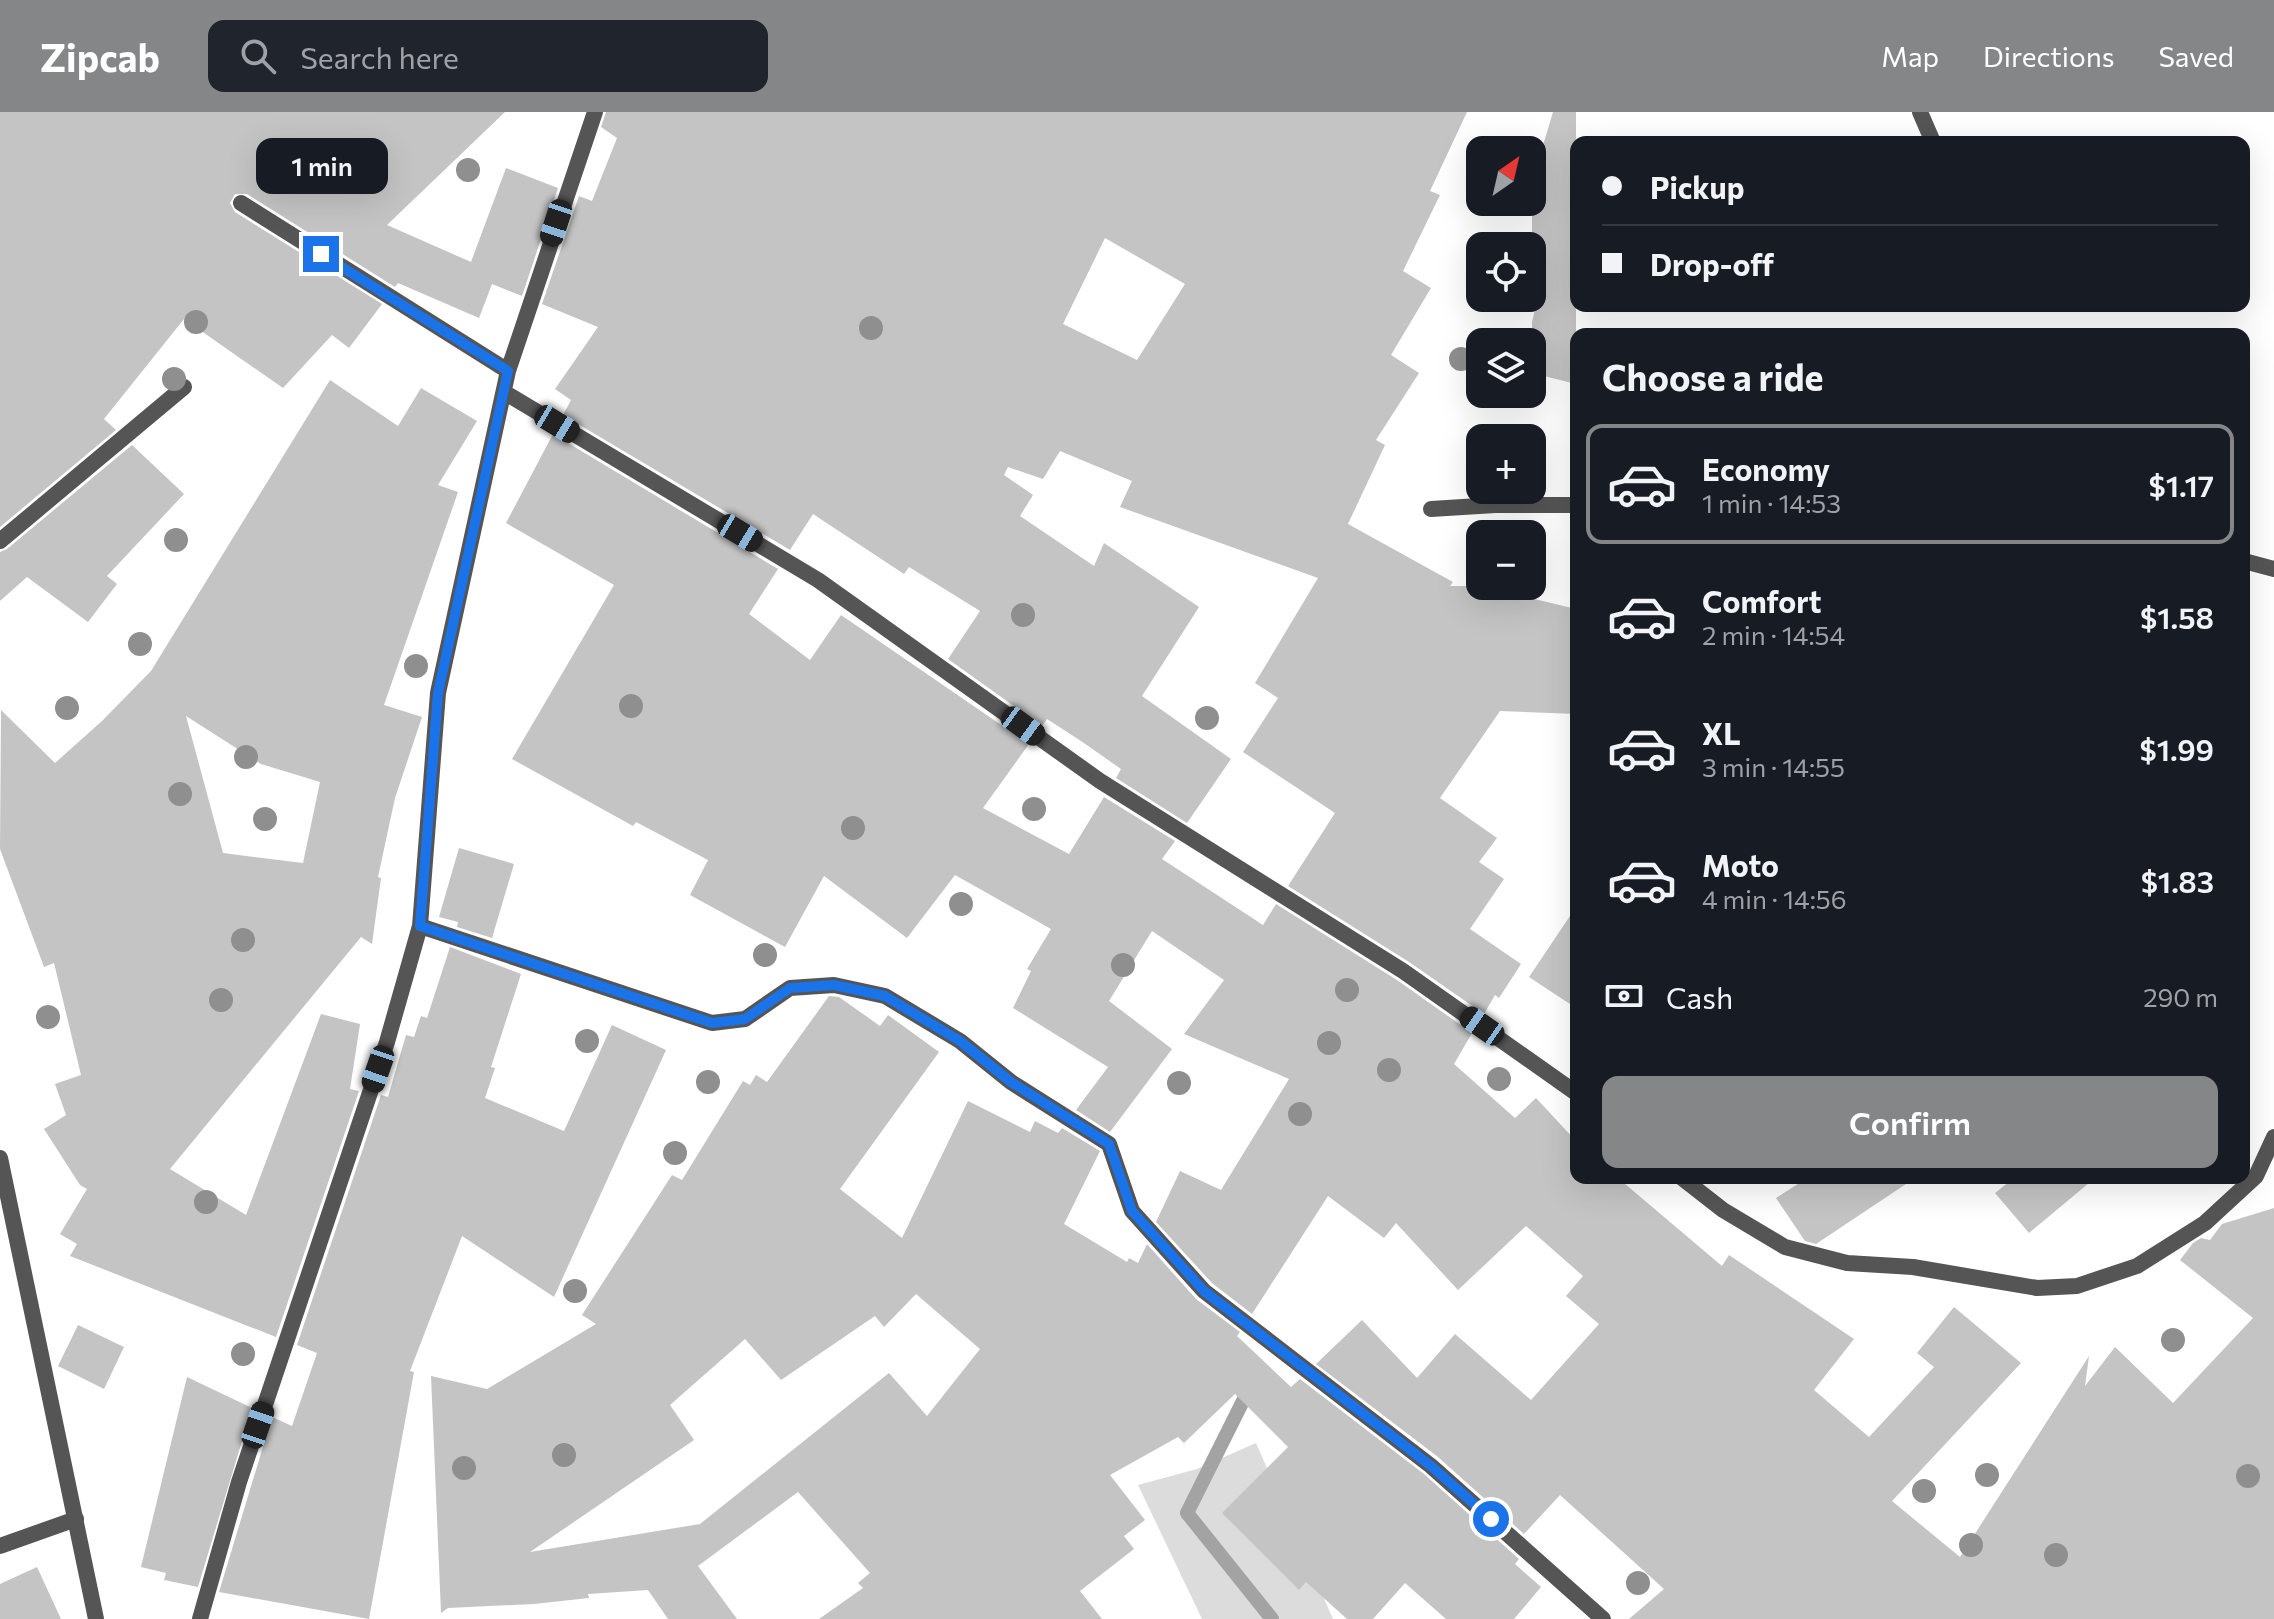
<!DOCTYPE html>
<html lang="en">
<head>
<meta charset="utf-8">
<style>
	body { margin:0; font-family:Commissioner,sans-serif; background:#20242c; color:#f1f3f6; height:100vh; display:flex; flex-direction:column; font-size:30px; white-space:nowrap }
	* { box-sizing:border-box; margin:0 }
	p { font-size:26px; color:#9ea1a6 }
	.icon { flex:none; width:44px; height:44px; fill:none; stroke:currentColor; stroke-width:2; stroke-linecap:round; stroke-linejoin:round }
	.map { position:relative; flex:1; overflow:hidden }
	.panel { position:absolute; left:1570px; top:216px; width:680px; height:856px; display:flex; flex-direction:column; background:#171b24; border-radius:16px; box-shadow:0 8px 32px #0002 }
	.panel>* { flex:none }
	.banner { position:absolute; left:1570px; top:24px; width:680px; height:176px; border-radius:16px; box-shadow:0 8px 32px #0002; display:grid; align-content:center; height:176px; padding:0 32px; background:#171b24 }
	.needle { width:52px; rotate:34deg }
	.controls { position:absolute; left:1466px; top:24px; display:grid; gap:16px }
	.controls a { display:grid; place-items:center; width:80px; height:80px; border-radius:16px; background:#171b24; box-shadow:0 8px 32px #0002; font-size:40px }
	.end { position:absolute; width:36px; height:36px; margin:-18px; border:10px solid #1a73e8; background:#fff; box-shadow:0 0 0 4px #fff }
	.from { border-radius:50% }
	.bubble { position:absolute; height:56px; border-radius:16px; background:#171b24; box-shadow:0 8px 32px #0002; font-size:26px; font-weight:600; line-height:56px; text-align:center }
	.car { position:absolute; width:24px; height:48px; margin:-24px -12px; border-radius:10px; box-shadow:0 0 6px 2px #0007; background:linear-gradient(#222 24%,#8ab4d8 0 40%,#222 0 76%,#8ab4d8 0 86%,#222 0) }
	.banner b { display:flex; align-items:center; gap:28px; height:76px; font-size:30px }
	.banner b+b { border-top:2px solid #363941 }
	.banner i { width:20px; height:20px; background:#f1f3f6 }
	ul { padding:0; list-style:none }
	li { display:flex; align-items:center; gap:24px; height:120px; margin:0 16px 12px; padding:0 16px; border:4px solid transparent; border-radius:16px }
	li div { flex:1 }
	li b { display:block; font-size:30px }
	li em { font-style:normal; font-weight:600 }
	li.on { border-color:#858687 }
	li>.icon { width:72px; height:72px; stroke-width:1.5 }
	h2 { padding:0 32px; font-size:36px; line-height:96px }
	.pay { display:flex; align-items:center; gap:20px; height:88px; padding:0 32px; font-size:30px }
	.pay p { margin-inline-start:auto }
	.cta { display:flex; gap:16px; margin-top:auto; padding:16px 32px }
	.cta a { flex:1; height:92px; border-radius:16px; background:#858687; color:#fff; font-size:32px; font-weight:600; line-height:92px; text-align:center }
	header { display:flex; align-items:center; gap:48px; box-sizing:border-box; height:112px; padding:0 40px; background:#858687; color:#fff }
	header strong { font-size:38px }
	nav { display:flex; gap:44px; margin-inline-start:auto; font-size:28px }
	.search { width:560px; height:72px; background:#20242c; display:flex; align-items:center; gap:20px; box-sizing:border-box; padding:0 28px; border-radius:16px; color:#9ea1a6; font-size:30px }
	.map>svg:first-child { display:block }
</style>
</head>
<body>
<header>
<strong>Zipcab</strong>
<div class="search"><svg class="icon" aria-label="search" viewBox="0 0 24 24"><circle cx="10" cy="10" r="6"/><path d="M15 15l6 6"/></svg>Search here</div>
<nav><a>Map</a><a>Directions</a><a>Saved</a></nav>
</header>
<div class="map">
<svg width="2274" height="1507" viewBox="0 0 2274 1507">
	<rect width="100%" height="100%" fill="#fff"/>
	<path fill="#dcdcdc" d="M1256,1331l77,176h-131l-64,-134 59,-16z"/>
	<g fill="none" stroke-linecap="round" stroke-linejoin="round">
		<path stroke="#a3a3a3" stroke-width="14" d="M1245,1285l-58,116 85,106"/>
	</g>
	<path fill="#c4c4c4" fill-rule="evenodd" d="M0,0h505l-118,113 84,37 35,-94 52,20 -36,108 -30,-12 -13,34 -81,-35 -3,4 -148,-93h-12l-5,9 5,9 147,92 -33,44 -17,-13 -49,53 -99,-69 -80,100 12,11 -116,97z
		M606,0h861l-37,79 10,4 -37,76 28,17 -40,67 28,18 -43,67 9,5 -37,79 105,58 -3,4h61l15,11 50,12v105l-76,-3 -60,87 57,40 -18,24 25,17 -34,50 51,35 -22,34 -4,-3 -11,19 -75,-52 -121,-76 47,-73 -92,-61 35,-54 -23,-15 63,-105 -198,-71 12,-26 -72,-30 -17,28 -35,-12 -4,8 29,20 -13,21 74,50 10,-23 95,64 -57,89 89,63 -44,64 -71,-45 5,-9 -40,-28 -34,-22 -5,7 -94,-67 32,-48 -71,-44 -5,7 -91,-60 -23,36 -227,-135 8,-15 -16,-11 43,-62 -56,-23 37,-108 13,5 25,-63 -16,-11zM1105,126l80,46 -48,76 -74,-36z
		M1553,0h23v272l-44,-11v-51l3,-13 -3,-2v-99l-7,-2 1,-4h6v-20z
		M330,268l68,46 23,-38 56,33 -39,64 20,7 -74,213 38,12 -27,81 -17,79 3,1 -9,66 -11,-7 -191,232 76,46 75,-201 39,10 -10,65 9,2 -83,246 -206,-81 7,-12 -17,-10 27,-45 -7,-4 -36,-56 22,-14 -11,-31 26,-9 -27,-112 -10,4 -44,-118 1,-139 54,53 47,-42 49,-50zM186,604l75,48 59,18 -17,81 -80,-10z
		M553,322l225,135 -29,45 61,46 31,-45 188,129 -46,64 86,46 35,-57 71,44 -13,18 101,66 13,-21 121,76 75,53 -18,31 61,54 21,-20 40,43v37h42l104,88 7,-11 125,84 -40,51 55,47 65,-70 -17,-14 37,-46 67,56 -129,138 68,56 129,-201 -4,30 30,-39 58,56 80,-85 -73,-58 13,-17 8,-5 9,2 12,-16 52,-16v411h-645l35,-30 -104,-94 -36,39 -86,-77 -122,-93 46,-44 55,58 38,-44 76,66 68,-76 -33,-28 17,-20 -57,-50 -68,64 -62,-67 -12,15 -56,-42 -76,118 -40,-31 -56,-61 24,-51 41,19 68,-111 -105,-45 40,-54 -72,-49 -43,70 63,48 -62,83 -34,-22 32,-43 -95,-59 18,-37 -4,-2 24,-40 -96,-54 -48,63 -83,-62 -39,71 -95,-52 18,-35 -72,-38 -3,4 -121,-67 102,-174 -108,-62z
		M132,333l52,49 -77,82 10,8 -29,38 -61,-45 -27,24v-49l7,-3z
		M459,736l55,16 -22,74 -35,-11 1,-5 -19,-5z
		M1576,795v101l-47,-31z
		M450,835l71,27 -30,93 4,1 -10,30 79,33 48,-106 54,25 -112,247 -92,-61 -52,135 4,1 -45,247 -150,-27 53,-175 20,9 25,-73 -20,-8 84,-250 7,2 18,-62 8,2 7,-21 6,2z
		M829,884l10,1 41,29 8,-11 51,37 -99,137 62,49 66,-137 62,31 5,-11 23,12 4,-5 38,23 -36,73 63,38 2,-4 9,5 9,-19 49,55 44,33 -3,4 54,51 9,-8 124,95 95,85 -4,5 26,23 -27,32h-68l-41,-36 -32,36h-26l-41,-37 -7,8 -77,-77 66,-66 -53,-53 -51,49 -6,-6 -68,38 35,45 -21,16 10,13 -54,42 22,28h-283l44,-31 -5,-5 12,-10 -72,-81 -100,74 39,53h-69l-20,-29 -60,4 1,4 -55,6 -86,4 -7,5 -10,-237 56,13 109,-65 -14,-9 90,-140 10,5 61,-99 7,4 6,-10 11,7zM916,1182l64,55 -53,67 -38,-43 -189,151 -170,28 164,-112 -24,-35 75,-66 36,41 94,-64 9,11z
		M1807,1066h108l-99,66 -11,-3 -29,-43z
		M2014,1066h81l-66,55 -34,-40z
		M78,1213l46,22 -20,42 -46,-23z
		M187,1265l65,31 -54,179 -34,-7 2,-7 -25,-6z
		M37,1455l24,52h-61v-35z"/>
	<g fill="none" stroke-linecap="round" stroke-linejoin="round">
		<path stroke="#555" stroke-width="16" d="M1920,0l13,30
			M241,91l267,168
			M504,280l314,188 282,201 303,190 173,122
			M1431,397l64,-4h81
			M0,429l184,-154
			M2244,449l30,8
			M420,814l292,97 33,-4 45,-31 44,-3 51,11 75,45 51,41 98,62 23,67 72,80 227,175 172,153
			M1682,1066l41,32 62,37 62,16 66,4 124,21 40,-2 60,-20 68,-43 51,-47 18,-39
			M0,1434l76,-27
			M200,1507l39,-137 148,-440 33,-116 18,-233 70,-322 87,-259"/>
		<path stroke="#555" stroke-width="16" d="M0,1046l96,461"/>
	</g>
	<g fill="#8f8f8f">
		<circle cx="468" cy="58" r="12"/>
		<circle cx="196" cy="210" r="12"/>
		<circle cx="871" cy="216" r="12"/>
		<circle cx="1461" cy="247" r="12"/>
		<circle cx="174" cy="267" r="12"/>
		<circle cx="176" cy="428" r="12"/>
		<circle cx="1023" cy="503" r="12"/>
		<circle cx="140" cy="532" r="12"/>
		<circle cx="416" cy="554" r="12"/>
		<circle cx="631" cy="594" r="12"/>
		<circle cx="67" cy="596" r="12"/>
		<circle cx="1207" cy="606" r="12"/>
		<circle cx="246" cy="645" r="12"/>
		<circle cx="180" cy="682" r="12"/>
		<circle cx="1034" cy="697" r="12"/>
		<circle cx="265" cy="707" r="12"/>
		<circle cx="853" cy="716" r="12"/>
		<circle cx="961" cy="792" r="12"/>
		<circle cx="243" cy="828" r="12"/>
		<circle cx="765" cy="843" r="12"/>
		<circle cx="1123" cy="853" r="12"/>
		<circle cx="1347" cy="878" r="12"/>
		<circle cx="221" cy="888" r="12"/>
		<circle cx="48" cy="905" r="12"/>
		<circle cx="587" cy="929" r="12"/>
		<circle cx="1329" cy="931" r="12"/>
		<circle cx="1389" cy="958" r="12"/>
		<circle cx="1499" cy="967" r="12"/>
		<circle cx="708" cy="970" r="12"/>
		<circle cx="1179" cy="971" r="12"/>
		<circle cx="1300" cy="1002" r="12"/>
		<circle cx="675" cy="1041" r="12"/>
		<circle cx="206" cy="1090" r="12"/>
		<circle cx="575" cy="1179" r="12"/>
		<circle cx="2173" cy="1228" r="12"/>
		<circle cx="243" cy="1242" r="12"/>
		<circle cx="564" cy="1343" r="12"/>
		<circle cx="464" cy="1356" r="12"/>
		<circle cx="1987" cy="1363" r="12"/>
		<circle cx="2248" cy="1364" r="12"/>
		<circle cx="1924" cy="1379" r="12"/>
		<circle cx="1971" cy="1433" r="12"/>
		<circle cx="2056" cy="1443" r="12"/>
		<circle cx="1638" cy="1471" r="12"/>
	</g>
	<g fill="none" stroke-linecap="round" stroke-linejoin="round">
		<path stroke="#1a73e8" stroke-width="10" d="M321,142l187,117 -70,322 -18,233 292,97 33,-4 45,-31 44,-3 51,11 75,45 51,41 98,62 23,67 72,80 227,175 60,53"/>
	</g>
</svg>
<div class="controls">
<a><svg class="needle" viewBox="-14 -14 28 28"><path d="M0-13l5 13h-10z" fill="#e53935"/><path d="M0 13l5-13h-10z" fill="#9ea1a6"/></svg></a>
<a><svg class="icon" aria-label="locate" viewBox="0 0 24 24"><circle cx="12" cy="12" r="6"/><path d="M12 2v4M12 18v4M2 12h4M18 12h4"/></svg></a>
<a><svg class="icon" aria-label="layers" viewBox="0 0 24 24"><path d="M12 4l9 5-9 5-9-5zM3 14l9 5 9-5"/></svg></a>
<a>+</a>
<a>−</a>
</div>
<i class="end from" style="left:1491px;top:1407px"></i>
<i class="end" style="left:321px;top:142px"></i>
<div class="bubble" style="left:256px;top:26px;width:132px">1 min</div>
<i class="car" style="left:556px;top:111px;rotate:198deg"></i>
<i class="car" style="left:557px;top:312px;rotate:121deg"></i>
<i class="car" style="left:740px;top:421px;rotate:121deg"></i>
<i class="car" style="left:1023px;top:614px;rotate:126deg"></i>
<i class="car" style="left:1482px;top:914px;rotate:305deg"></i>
<i class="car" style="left:378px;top:957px;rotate:199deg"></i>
<i class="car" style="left:258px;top:1313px;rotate:19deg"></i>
<div class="banner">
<b><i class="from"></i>Pickup</b>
<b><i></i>Drop-off</b>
</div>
<section class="panel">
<h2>Choose a ride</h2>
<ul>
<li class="on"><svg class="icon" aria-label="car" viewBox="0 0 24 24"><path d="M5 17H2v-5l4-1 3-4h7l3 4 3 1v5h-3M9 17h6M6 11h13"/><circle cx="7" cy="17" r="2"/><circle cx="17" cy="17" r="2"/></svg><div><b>Economy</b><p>1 min · 14:53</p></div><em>$1.17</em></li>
<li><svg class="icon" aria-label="car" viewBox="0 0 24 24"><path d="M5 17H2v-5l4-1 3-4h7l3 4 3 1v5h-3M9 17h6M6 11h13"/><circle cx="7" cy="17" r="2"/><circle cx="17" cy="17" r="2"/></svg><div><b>Comfort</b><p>2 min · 14:54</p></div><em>$1.58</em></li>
<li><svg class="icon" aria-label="car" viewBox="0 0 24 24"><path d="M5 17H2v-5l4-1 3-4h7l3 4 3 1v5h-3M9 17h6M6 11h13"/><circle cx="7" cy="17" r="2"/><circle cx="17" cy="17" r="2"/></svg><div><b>XL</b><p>3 min · 14:55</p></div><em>$1.99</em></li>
<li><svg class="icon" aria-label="car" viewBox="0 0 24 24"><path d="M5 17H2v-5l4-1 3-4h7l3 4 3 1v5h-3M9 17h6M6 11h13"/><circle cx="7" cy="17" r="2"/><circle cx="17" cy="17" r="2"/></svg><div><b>Moto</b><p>4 min · 14:56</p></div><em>$1.83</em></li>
</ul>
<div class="pay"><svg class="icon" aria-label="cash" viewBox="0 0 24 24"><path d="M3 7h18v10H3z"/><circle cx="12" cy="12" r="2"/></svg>Cash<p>290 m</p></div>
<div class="cta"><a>Confirm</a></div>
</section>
</div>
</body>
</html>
